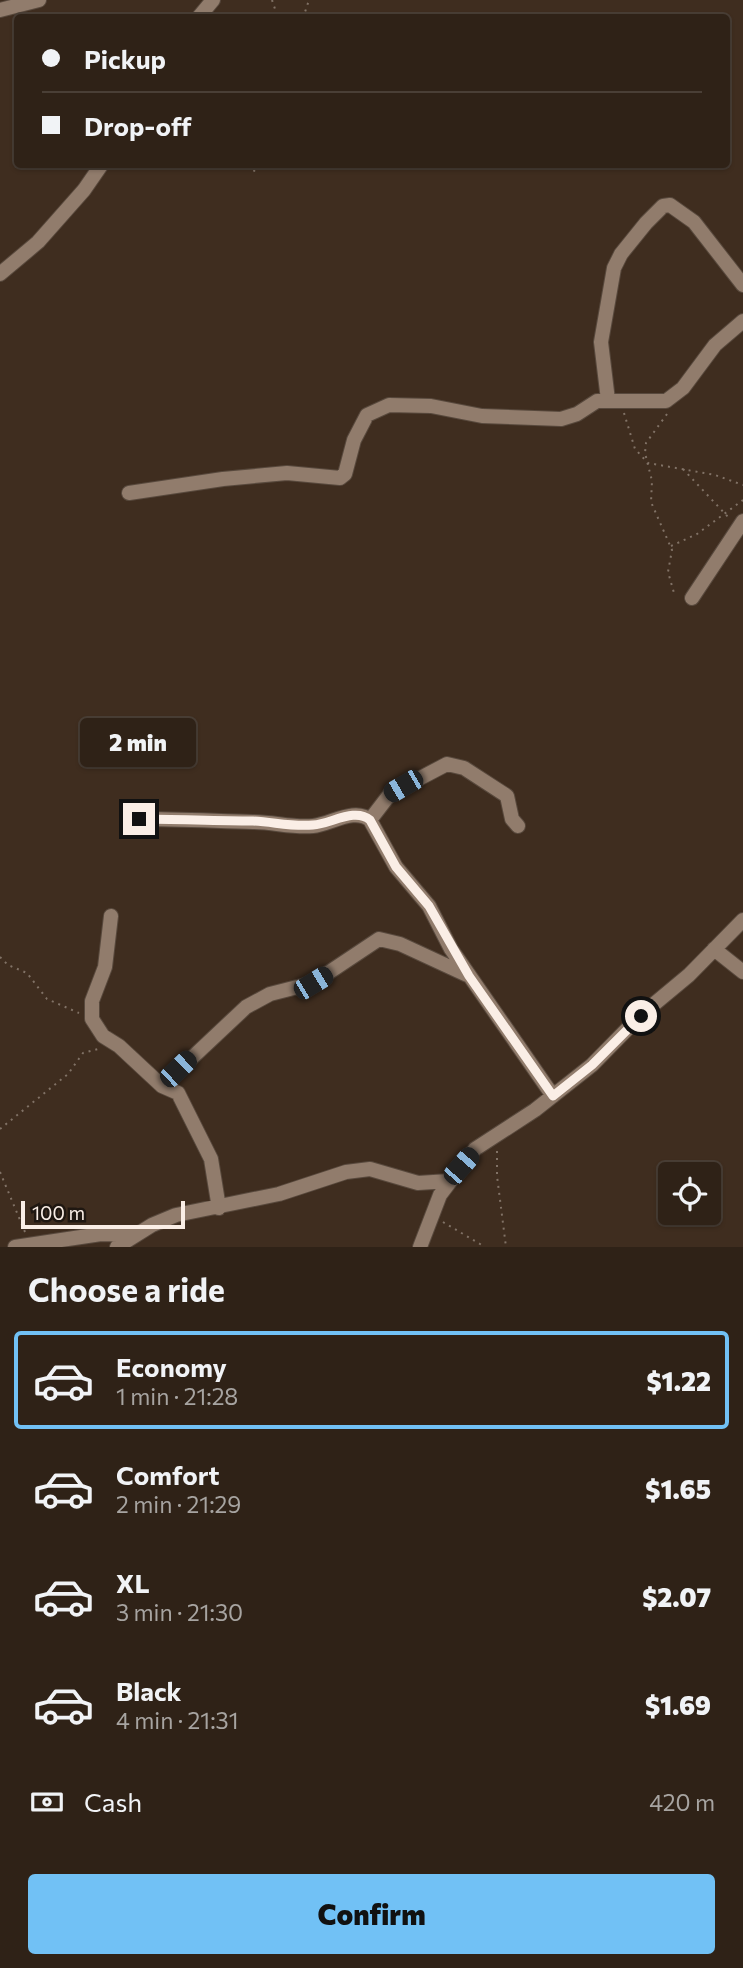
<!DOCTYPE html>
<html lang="en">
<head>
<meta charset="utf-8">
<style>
	body { margin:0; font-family:Commissioner,sans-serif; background:#3b2f24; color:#f1f3f6; height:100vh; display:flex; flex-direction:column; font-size:26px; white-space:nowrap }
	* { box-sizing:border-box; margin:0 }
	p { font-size:23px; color:#a7a4a1 }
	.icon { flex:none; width:38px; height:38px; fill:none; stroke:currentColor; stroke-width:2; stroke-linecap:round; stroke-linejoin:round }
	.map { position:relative; height:1247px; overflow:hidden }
	.sheet { display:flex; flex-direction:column; background:#2f2217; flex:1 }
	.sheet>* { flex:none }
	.guide { position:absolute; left:14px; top:14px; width:716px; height:154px; border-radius:7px; box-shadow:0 2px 5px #0004,0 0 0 2px #4a3f36; display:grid; align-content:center; height:154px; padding:0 28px; background:#2f2217 }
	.fabs { position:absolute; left:658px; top:1162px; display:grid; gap:14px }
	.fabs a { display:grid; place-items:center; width:63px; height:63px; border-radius:7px; background:#2f2217; box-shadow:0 2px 5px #0004,0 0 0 2px #4a3f36; font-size:35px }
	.scale { position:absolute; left:21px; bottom:18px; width:164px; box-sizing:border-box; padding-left:7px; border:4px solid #faeee6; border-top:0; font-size:19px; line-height:24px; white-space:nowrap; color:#faeee6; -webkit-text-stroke:5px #1f1711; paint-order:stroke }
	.end { position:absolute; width:32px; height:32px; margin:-16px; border:9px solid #faeee6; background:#111; box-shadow:0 0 0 4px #111 }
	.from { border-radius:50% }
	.bubble { position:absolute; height:49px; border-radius:7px; background:#2f2217; box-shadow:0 2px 5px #0004,0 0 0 2px #4a3f36; font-size:23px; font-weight:800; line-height:49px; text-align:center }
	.car { position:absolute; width:21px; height:42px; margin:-21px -10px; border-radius:9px; box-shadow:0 0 5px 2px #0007; background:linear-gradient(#222 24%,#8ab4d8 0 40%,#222 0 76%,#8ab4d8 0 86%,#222 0) }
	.guide b { display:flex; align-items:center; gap:24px; height:66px; font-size:26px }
	.guide b+b { border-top:2px solid #4a3f36 }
	.guide i { width:18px; height:18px; background:#f1f3f6 }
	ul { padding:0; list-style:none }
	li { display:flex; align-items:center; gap:21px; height:98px; margin:0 14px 10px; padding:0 14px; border:4px solid transparent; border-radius:7px }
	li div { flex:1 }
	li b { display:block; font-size:26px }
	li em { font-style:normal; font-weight:800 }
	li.active { border-color:#71c1f5 }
	li>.icon { width:63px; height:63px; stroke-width:1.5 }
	h2 { padding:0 28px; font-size:32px; line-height:84px }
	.pay { display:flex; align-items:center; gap:18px; height:77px; padding:0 28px; font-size:26px }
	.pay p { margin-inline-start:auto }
	.cta { display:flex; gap:14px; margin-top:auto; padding:14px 28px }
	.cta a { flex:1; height:80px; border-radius:7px; background:#71c1f5; color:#111; font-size:28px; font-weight:800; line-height:80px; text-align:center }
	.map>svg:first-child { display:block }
</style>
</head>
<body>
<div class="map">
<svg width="743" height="1247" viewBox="0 0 743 1247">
	<rect width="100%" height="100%" fill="#3f2d1f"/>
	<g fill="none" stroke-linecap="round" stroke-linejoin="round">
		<g stroke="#58493d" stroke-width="16">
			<path id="minor" d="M0,10l39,-10
				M198,18l15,-18
				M0,274l38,-32 46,-52 18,-26
				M608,400l-7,-58 13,-74 7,-14 25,-31 17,-17 7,-1 24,17 49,63
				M129,493l94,-14 64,-6 53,5 5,-4 9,-34 13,-25 22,-10 42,1 51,10 79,3 16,-5 20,-13h69l17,-13 32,-43 28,-24
				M692,598l51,-77
				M139,819c38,0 76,2 114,3 21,0 39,6 60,4 18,-2 42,-19 57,-6l26,47 33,39 22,43 102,147
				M370,820l20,-26 57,-30 17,4 43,28 5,23 6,7
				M111,916l-6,51 -13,34v18l11,17 16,10 43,40 16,7 33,66 8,49
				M714,949l29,23
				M162,1086l84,-79 24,-13 43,-11 66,-44 21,5 67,31
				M15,1247l86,-13 33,1
				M117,1247l35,-22 24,-10 103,-21 67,-22 24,-3 48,14 31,-2
				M420,1247l20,-52 35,-46 60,-39 57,-45 49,-50 48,-40 54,-55"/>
		</g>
		<path stroke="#817266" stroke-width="2" stroke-dasharray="2 5" stroke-linecap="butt" d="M272,0l6,18
			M303,18l6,-18
			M250,164l5,8
			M624,413l11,36 13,14 67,12 28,10
			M667,414l-21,29 -1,10 7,28 -1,21 21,48 -4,22 6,21
			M683,469l46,49
			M671,546l26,-12 46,-34
			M0,957l8,8 19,8 20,26 32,14
			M0,1129l68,-55 15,-21 15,-4
			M497,1151v25l9,71
			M0,1172l25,60
			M443,1222l42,25"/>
		<use href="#minor" stroke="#917c6c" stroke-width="14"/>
	</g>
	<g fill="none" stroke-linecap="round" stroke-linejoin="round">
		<path stroke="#faeee6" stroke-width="9" d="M139,819c38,0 76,2 114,2 21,1 39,6 60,4 18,-1 42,-18 57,-5l26,47 33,39 40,70 84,120 39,-31 49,-49"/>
	</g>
</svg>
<div class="fabs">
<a><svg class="icon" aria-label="locate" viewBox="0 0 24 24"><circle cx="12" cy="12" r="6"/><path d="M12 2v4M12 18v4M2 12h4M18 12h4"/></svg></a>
</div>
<div class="scale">100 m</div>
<i class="end from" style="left:641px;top:1016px"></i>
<i class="end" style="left:139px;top:819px"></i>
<div class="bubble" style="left:80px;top:718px;width:116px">2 min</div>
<i class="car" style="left:403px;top:786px;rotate:240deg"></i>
<i class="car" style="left:313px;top:983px;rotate:59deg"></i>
<i class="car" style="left:178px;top:1069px;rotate:46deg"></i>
<i class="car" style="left:461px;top:1166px;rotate:41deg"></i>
<div class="guide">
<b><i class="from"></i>Pickup</b>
<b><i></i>Drop-off</b>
</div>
</div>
<section class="sheet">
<h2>Choose a ride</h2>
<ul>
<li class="active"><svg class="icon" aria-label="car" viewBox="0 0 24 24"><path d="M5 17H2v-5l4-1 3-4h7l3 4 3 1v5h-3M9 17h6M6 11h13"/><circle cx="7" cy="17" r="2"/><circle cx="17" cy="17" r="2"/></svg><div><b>Economy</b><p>1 min · 21:28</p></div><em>$1.22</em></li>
<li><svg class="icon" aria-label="car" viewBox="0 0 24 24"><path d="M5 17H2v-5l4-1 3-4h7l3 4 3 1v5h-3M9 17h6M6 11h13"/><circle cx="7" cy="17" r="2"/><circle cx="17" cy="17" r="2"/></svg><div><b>Comfort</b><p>2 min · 21:29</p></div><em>$1.65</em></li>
<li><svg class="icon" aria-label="car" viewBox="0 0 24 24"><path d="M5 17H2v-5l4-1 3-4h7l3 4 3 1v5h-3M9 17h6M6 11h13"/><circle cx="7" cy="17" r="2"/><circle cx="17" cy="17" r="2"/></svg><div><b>XL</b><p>3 min · 21:30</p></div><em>$2.07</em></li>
<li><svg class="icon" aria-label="car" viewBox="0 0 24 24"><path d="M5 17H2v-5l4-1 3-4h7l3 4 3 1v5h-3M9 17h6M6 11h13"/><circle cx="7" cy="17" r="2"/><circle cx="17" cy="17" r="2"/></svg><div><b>Black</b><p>4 min · 21:31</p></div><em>$1.69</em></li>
</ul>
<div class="pay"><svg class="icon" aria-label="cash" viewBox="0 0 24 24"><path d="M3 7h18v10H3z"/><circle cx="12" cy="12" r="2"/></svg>Cash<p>420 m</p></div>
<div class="cta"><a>Confirm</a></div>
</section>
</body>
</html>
